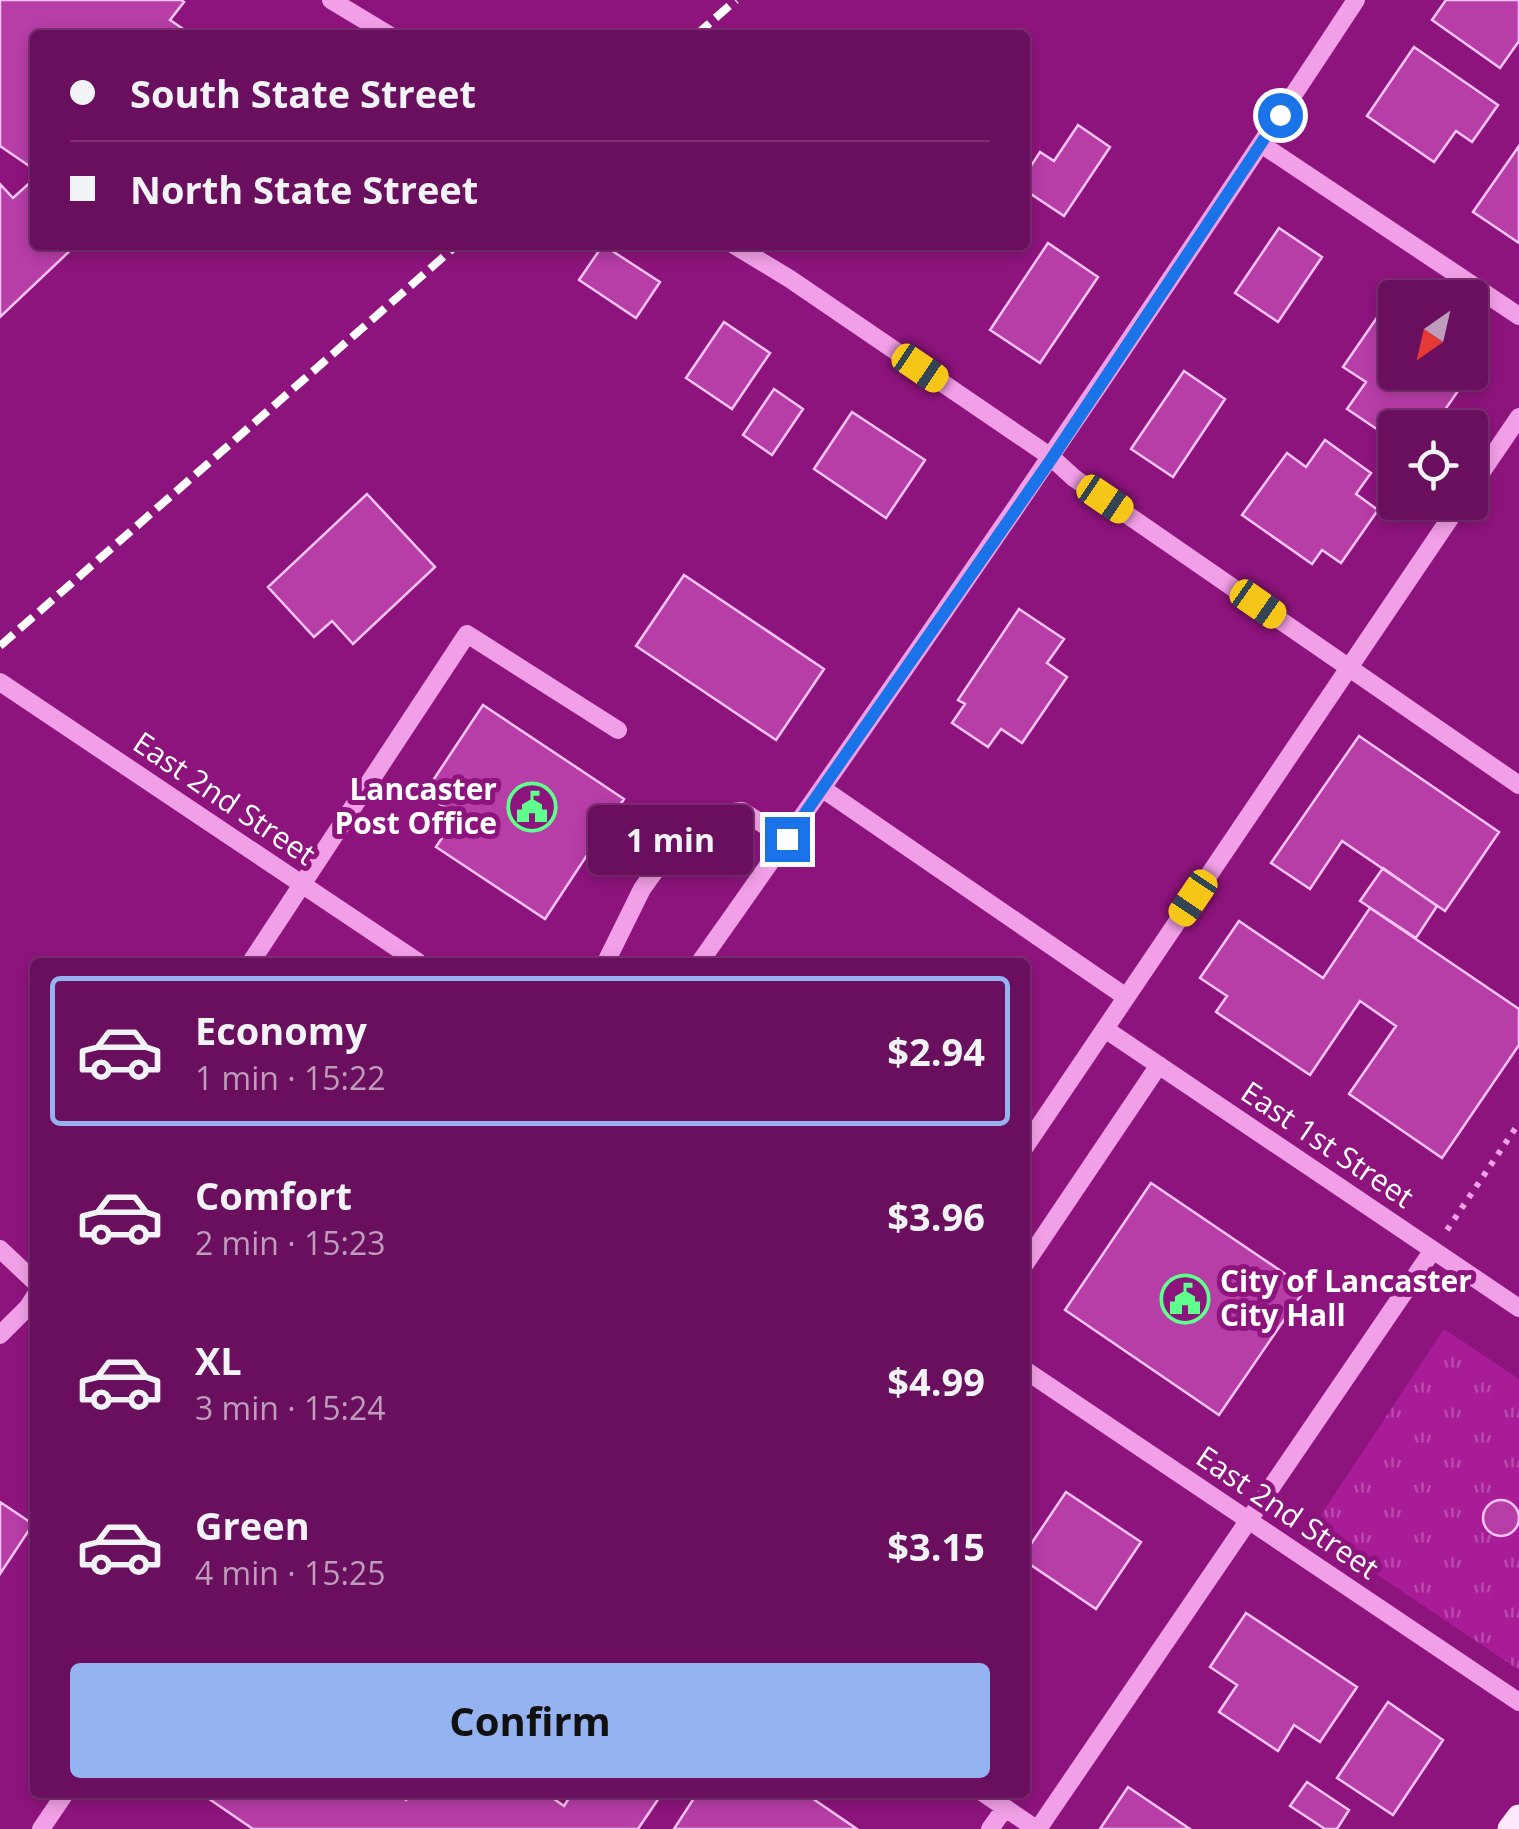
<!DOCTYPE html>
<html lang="en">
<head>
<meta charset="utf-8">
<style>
	body { margin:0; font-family:"Open Sans",sans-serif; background:#721d67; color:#f1f3f6; height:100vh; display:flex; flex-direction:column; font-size:38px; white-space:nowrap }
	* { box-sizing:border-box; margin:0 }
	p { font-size:32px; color:#be9cbc }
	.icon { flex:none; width:55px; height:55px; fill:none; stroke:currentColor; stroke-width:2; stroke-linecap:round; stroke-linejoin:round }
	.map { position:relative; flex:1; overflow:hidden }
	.panel { position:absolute; left:30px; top:958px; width:1000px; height:840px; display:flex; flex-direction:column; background:#6a0f5e; border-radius:10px; box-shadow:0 5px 15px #0003,0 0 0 2px #7d2f73 }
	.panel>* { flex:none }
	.banner { position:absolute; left:30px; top:30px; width:1000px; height:220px; border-radius:10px; box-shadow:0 5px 15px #0003,0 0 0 2px #7d2f73; display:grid; align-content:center; height:220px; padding:0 40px; background:#6a0f5e }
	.needle { width:65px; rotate:214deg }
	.fabs { position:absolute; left:1378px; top:280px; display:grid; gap:20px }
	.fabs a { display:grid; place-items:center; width:110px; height:110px; border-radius:10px; background:#6a0f5e; box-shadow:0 5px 15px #0003,0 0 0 2px #7d2f73; font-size:50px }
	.end { position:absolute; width:45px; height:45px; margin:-22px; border:12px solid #1a73e8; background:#fff; box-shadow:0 0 0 5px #fff }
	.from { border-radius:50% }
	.bubble { position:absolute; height:70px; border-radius:10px; background:#6a0f5e; box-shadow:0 5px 15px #0003,0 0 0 2px #7d2f73; font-size:32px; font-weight:700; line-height:70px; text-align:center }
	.car { position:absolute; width:30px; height:60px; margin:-30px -15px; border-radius:12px; box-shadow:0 0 8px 2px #0007; background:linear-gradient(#f5c518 24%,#345 0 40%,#f5c518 0 76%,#345 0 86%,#f5c518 0) }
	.banner b { display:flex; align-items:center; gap:35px; height:95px; font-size:38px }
	.banner b+b { border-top:2px solid #7d2f73 }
	.banner i { width:25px; height:25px; background:#f1f3f6 }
	ul { padding:18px 0 0; list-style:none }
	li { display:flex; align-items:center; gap:30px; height:150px; margin:0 20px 15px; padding:0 20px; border:5px solid transparent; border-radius:10px }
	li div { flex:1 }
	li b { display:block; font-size:38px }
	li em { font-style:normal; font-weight:700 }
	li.selected { border-color:#95b2f1 }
	li>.icon { width:90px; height:90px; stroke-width:1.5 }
	.action { display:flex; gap:20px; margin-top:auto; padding:20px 40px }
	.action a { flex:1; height:115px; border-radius:10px; background:#95b2f1; color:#111; font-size:40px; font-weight:700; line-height:115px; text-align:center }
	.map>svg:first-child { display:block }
</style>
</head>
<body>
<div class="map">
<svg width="1519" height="1829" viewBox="0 0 1519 1829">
	<defs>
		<pattern id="grass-tufts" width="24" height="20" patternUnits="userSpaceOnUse" patternTransform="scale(2.5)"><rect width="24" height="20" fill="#a81c97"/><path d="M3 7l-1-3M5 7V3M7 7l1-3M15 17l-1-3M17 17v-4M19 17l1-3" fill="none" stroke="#b949ac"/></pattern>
	</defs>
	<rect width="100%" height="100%" fill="#8e147d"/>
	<path fill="url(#grass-tufts)" d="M1444,1329l75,50v291l-208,-140z"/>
	<path fill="#b73da7" stroke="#fcc5f5" stroke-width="2.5" d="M0,0h181l3,2 -14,18 22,15h-157v135l-35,-24z
		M1446,0h73v41l-19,27 -68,-48z
		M1414,47l84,58 -26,37 -16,-11 -22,31 -67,-46z
		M1078,125l32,22 -46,69 -39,-26v-15l15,-23 14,9z
		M1519,146v97l-46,-31z
		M35,178v67h41l-76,72v-133l13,14z
		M1279,228l43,29 -44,65 -43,-29z
		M1048,243l50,34 -58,86 -50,-33z
		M603,245l57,37 -24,36 -57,-38z
		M1387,303l8,6v63h75v-12l6,5 -43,62 -21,-14 -10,15h-7l-2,12 -46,-31 19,-27 -23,-15z
		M724,322l46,31 -38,56 -46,-31z
		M1184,371l41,28 -52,78 -42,-28z
		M774,389l29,20 -31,46 -29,-20z
		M852,412l73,48 -39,58 -72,-49z
		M1325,440l46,33 -15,21 22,16 -37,53 -19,-13 -10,14 -70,-49 45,-62 19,14z
		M367,494l68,73 -82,77 -21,-23 -18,16 -46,-50z
		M684,575l140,94 -48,71 -140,-94z
		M1019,609l45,30 -17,24 20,14 -45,66 -21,-14 -13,18 -36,-24 13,-19 -7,-4z
		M483,705l141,94 -79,120 -109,-72 21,-32 -33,-21z
		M1359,736l140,96 -54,79 -103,-70 -32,48 -39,-26z
		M1383,868l54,38 -21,32 -56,-37z
		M1370,908l149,101v36l-77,113 -93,-64 47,-68 -36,-25 -50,74 -94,-63 11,-16 -27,-18 39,-57 84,57z
		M1151,1183l155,105 -87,127 -154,-105z
		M1066,1492l75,50 -45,67 -71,-48v-8z
		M1483 1518a18 18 0 1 1 36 0a18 18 0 1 1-36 0Z
		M0,1502l33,22 -33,50z
		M1246,1613l111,74 -37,55 -26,-17 -16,26 -59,-39 18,-27 -27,-18z
		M1388,1702l55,38 -50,75 -56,-37z
		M1307,1782l42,28 -12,19h-12l-35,-23z
		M1128,1787l62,42h-90z
		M199,1792h196l11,8 5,-8h133l20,14 9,-14h90l-25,37h-385z
		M698,1792h105l54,37h-183z"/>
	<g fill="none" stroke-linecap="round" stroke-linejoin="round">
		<path stroke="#f19fe6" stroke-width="6" stroke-dasharray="5 8" stroke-linecap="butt" d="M1447,1230l72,-107"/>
		<path stroke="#f19fe6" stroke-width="18" d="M331,0l58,35
			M1261,144l258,172
			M734,245l56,34 261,178 23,21 445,307
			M1470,489l49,-72
			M0,682l418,280
			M823,789l303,208
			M251,962l216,-328 151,96
			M606,962l36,-73 52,-73 48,-5 45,28
			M700,962c224,-317 442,-637 656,-962
			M1105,1029l414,279
			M1025,1147l436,-645
			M0,1249l35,33
			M1025,1264l134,-199
			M0,1335l28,-28 7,-11
			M1025,1370l494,332
			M982,1792l54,37
			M41,1829l25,-37
			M990,1829l15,-21
			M1038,1829l395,-579"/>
		<path stroke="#ffe8fb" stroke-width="25" d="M1510,1829l9,-12"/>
		<path stroke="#fff" stroke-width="8" stroke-dasharray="18 8" stroke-linecap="butt" d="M696,35l40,-35
			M0,646l457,-401"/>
	</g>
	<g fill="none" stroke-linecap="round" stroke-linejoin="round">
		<path stroke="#1a73e8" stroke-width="12" d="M787,839l265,-381 228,-343"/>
	</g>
	<defs>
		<g id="civic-ring" transform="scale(2.5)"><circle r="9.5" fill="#8e147d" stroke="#5eff8c" stroke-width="1.5"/><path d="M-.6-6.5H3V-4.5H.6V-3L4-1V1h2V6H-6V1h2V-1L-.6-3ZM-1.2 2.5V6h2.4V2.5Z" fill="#5eff8c"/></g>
	</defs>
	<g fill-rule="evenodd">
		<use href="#civic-ring" x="532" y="807"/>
		<use href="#civic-ring" x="1185" y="1299"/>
	</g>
	<g text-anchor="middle" stroke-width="10" stroke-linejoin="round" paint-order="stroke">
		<g font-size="30" font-weight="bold" fill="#fff" stroke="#8e147d" text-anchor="end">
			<text x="497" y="800">Lancaster<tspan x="497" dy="34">Post Office</tspan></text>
			<text x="1220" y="1292" text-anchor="start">City of Lancaster<tspan x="1220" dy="34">City Hall</tspan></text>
		</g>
		<g font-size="30" fill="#fff" stroke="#8e147d">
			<text transform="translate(224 799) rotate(34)" y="10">East 2nd Street</text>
			<text transform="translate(1327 1145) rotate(34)" y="10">East 1st Street</text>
			<text transform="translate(1287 1513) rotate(34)" y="10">East 2nd Street</text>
		</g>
	</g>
</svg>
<div class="fabs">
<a><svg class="needle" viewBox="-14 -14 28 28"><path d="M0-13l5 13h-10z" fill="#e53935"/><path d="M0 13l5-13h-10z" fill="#be9cbc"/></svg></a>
<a><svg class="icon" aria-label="locate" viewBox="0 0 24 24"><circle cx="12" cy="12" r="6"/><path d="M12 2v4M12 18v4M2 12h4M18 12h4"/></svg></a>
</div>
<i class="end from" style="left:1280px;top:115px"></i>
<i class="end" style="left:787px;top:839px"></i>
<div class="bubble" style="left:588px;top:805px;width:165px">1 min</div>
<i class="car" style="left:920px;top:368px;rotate:124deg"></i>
<i class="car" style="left:1105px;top:499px;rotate:124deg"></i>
<i class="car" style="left:1258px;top:604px;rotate:125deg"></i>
<i class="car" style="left:1193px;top:898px;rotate:214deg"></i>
<div class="banner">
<b><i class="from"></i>South State Street</b>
<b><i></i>North State Street</b>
</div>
<section class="panel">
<ul>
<li class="selected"><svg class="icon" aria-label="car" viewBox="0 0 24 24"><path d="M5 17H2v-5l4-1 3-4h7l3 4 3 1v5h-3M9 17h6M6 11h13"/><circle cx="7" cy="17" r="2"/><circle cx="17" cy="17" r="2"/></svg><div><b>Economy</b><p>1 min · 15:22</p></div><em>$2.94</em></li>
<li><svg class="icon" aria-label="car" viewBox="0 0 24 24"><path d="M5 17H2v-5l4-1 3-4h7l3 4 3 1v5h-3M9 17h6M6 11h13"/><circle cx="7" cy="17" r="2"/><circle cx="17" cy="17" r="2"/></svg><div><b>Comfort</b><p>2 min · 15:23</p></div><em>$3.96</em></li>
<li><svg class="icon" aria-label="car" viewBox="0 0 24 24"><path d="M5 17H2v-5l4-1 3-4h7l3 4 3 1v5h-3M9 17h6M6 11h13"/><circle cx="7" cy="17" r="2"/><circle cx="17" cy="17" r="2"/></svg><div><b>XL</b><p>3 min · 15:24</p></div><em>$4.99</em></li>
<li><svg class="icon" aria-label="car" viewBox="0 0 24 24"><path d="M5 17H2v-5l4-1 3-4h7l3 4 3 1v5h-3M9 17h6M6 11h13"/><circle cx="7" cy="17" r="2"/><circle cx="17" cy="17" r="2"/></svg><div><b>Green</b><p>4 min · 15:25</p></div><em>$3.15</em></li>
</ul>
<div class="action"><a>Confirm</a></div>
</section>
</div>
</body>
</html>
